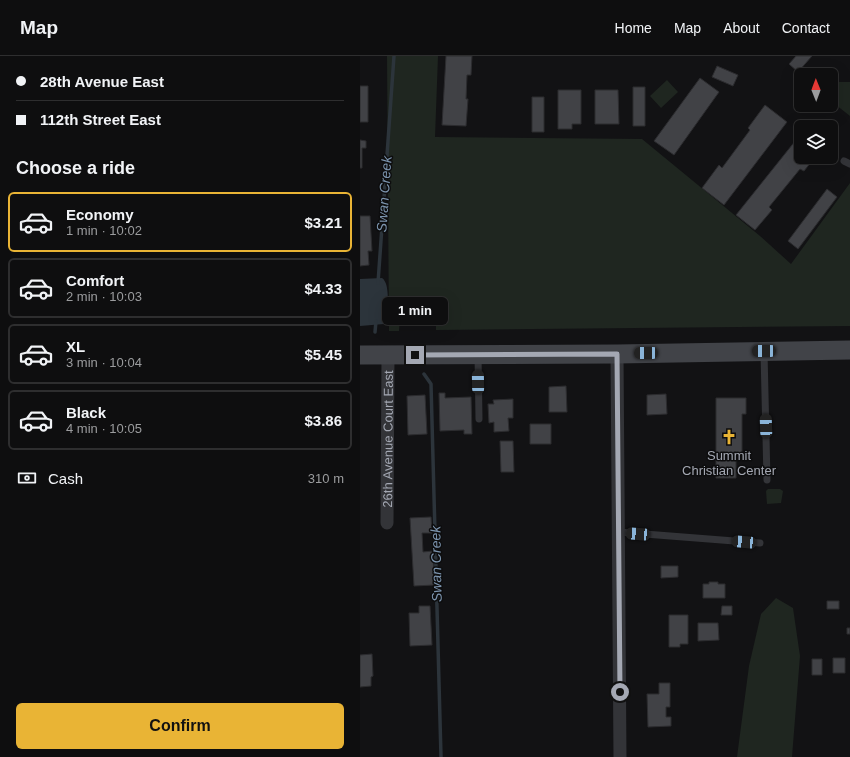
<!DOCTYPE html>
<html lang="en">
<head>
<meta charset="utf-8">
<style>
	body { margin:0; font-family:Helvetica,sans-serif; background:#171718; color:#f1f3f6; height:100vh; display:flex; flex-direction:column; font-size:15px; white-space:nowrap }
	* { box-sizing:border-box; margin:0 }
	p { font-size:13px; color:#9b9c9e }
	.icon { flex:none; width:22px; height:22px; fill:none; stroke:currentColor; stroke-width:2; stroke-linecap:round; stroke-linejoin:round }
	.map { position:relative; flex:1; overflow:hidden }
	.side { display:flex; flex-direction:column; background:#0e0e0f; width:360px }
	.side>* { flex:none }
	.hud { display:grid; align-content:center; height:88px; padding:0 16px; background:#0e0e0f }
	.needle { width:26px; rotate:359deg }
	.controls { position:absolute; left:434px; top:12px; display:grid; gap:8px }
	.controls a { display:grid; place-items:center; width:44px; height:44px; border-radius:6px; background:#0e0e0f; box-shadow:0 4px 16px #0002,0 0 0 1px #2e2e2f; font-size:20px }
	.end { position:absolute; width:18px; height:18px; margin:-9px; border:5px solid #a4a8b3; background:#111; box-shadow:0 0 0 2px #111 }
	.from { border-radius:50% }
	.bubble { position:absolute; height:28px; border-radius:6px; background:#0e0e0f; box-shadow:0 4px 16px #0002,0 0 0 1px #2e2e2f; font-size:13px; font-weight:600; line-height:28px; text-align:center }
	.car { position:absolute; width:12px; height:24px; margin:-12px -6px; border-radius:5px; box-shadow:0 0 3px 1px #0007; background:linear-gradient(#222 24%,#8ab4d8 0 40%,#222 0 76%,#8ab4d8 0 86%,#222 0) }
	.hud b { display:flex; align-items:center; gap:14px; height:38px; font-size:15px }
	.hud b+b { border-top:1px solid #2e2e2f }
	.hud i { width:10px; height:10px; background:#f1f3f6 }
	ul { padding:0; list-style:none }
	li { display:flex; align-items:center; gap:12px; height:60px; margin:0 8px 6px; padding:0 8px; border:2px solid #2e2e2f; border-radius:6px }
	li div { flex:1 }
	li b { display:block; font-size:15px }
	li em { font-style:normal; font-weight:600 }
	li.on { border-color:#e9b435 }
	li>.icon { width:36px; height:36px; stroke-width:1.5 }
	h2 { padding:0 16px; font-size:18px; line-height:48px }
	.pay { display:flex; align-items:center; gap:10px; height:44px; padding:0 16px; font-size:15px }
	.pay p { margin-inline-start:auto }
	.action { display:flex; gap:8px; margin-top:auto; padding:8px 16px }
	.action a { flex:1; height:46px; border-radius:6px; background:#e9b435; color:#111; font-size:16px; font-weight:600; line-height:46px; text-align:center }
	header { display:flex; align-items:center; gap:24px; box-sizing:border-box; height:56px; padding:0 20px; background:#0e0e0f; border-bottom:1px solid #2e2e2f }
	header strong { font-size:19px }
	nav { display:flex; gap:22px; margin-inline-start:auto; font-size:14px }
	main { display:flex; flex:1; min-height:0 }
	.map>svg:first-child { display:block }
</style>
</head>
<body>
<header>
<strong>Map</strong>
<nav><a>Home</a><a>Map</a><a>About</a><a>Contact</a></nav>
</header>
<main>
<section class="side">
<div class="hud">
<b><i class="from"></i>28th Avenue East</b>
<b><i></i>112th Street East</b>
</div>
<h2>Choose a ride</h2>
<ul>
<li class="on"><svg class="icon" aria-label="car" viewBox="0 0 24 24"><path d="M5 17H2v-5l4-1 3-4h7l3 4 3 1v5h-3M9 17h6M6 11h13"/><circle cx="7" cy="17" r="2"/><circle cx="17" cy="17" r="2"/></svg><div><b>Economy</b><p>1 min · 10:02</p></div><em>$3.21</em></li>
<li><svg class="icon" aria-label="car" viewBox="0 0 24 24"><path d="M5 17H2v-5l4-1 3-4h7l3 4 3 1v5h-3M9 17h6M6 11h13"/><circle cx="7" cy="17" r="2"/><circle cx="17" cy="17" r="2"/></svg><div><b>Comfort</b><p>2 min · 10:03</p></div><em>$4.33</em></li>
<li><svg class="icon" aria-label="car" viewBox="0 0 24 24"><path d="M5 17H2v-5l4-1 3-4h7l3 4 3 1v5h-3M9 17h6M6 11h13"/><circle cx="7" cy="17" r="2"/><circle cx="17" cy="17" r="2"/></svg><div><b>XL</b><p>3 min · 10:04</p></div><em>$5.45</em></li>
<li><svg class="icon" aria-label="car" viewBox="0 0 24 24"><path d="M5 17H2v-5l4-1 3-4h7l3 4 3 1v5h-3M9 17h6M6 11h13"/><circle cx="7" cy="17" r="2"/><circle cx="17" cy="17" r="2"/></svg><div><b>Black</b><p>4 min · 10:05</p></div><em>$3.86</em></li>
</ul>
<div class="pay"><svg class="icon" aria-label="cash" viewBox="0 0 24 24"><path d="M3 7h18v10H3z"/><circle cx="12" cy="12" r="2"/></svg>Cash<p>310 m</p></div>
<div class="action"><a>Confirm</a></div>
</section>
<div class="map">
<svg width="490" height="701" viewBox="0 0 490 701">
	<rect width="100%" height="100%" fill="#121214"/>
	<path fill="#1f2620" d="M27,0h51l-3,81 207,2 118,97 31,28 59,-81v143l-414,4v-31l-35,-1 -2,33h-10z
		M307,24l11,12 -17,16 -11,-12z
		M474,26h16v34l-19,-15v-15z
		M408,433h12l3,2 -2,12 -14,1 -1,-13z
		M416,542l17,10 7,48 -8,101h-55l12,-91 12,-52z"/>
	<path fill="#2c343b" d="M22,222c9,6 5,33 5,44l-3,2 -24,2v-47z"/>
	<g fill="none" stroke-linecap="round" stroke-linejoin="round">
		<path stroke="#2c343b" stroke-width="3.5" d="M18,227l16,-227
			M15,276l1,-11
			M64,318l7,10 10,373"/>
	</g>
	<path fill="#414246" stroke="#2c2c2f" d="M86,0h26l-1,19h-4l-1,24h2l-2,27 -24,-1z
		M436,0h16l-14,16 -9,-8z
		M357,10l21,9 -5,11 -21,-9z
		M340,22l19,14 -45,63 -20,-14z
		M0,30h8v36h-8z
		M273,31h12v39h-12z
		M198,34h23v34h-9v5h-14z
		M235,34h23l1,34h-24z
		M172,41h12v35h-12z
		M405,49l22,17 -63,83 -22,-17 17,-23 3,3 28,-38 -2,-2z
		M440,79l1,22h14l-11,14 -4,-2 -31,38 3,3 -17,20 -19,-15z
		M0,84l6,1v7h-4v20h-2z
		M467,133l10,8 -39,52 -10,-8z
		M0,160h10l2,35h-4l1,14 -9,1z
		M45,248l25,1v17h-25z
		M206,330l1,26h-18v-25z
		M79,337h6v5l26,-1 1,37h-8v-4l-24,1z
		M306,338l1,20 -20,1v-20z
		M65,339l2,39 -19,1 -1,-39z
		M356,342h30v16h-4v46h-6v18h-20z
		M153,343v19h-5l1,13 -15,1v-10l-5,1 -1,-19h6l-1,-4z
		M170,368h21v20h-21z
		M140,385h13l1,31h-13z
		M71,461l1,16h-10l1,19 10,-1 1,34 -20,1 -4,-68z
		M301,510h17v11l-17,1z
		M349,526h9v2h7v14h-22v-14h6z
		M467,545h12v8h-12z
		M59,550h11l2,39 -22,1 -1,-33h10z
		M362,550h10v9h-11z
		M309,559h19v29h-8v3h-11z
		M338,567h20l1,17 -21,1z
		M487,572h3v6h-3z
		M12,598l1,22 -2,1v9l-11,1v-32z
		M473,602h12v15h-12z
		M452,603h10v16h-10z
		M299,627h11v24h-4v10h5v9l-23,1 -1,-33h12z"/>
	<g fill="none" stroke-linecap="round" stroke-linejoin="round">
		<path stroke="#333438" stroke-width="7" d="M484,105l6,3
			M404,296l3,128
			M118,298l1,65
			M259,476l141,11"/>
		<g stroke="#333438" stroke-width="13">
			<path d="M257,298l3,403"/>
			<path id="s1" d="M27,467l1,-168"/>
		</g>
		<path stroke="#414348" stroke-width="19" d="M0,299l257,-1 233,-4"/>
	</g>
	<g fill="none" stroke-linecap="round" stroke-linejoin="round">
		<path stroke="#a4a8b3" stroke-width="5" d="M55,299l202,-1 3,338"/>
	</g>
	<defs>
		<g id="church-bare" transform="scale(1.2)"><path d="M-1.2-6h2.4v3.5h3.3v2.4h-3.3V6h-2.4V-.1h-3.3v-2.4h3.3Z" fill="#e9b435" stroke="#0d0d0e" stroke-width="2.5" paint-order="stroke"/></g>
	</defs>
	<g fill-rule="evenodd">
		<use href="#church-bare" x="369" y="381"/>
	</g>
	<g text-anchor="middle" stroke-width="3" stroke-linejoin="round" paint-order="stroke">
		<g font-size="13" fill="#a4a8b3" stroke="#0d0d0e">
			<text dy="5" stroke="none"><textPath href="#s1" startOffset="84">26th Avenue Court East</textPath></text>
		</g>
		<g font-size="13" fill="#a4a8b3" stroke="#0d0d0e">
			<text x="369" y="404">Summit<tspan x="369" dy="15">Christian Center</tspan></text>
		</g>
		<g font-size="14" font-style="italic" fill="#7c94ae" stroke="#0d0d0e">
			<text transform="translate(24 138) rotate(-86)" y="5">Swan Creek</text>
			<text transform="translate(76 508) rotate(-91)" y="5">Swan Creek</text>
		</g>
	</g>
</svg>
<div class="controls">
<a><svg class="needle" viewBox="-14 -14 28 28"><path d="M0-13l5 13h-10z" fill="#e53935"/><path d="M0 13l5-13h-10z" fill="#9b9c9e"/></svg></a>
<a><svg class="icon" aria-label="layers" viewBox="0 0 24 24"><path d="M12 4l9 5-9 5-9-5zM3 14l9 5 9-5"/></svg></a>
</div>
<i class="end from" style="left:260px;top:636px"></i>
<i class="end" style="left:55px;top:299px"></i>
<div class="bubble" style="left:22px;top:241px;width:66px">1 min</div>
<i class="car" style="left:404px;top:295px;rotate:269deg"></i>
<i class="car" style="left:286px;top:297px;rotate:269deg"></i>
<i class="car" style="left:118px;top:326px;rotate:359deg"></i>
<i class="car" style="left:406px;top:370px;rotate:358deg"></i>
<i class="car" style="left:278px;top:478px;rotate:274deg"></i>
<i class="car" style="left:384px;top:486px;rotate:275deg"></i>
</div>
</main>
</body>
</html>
